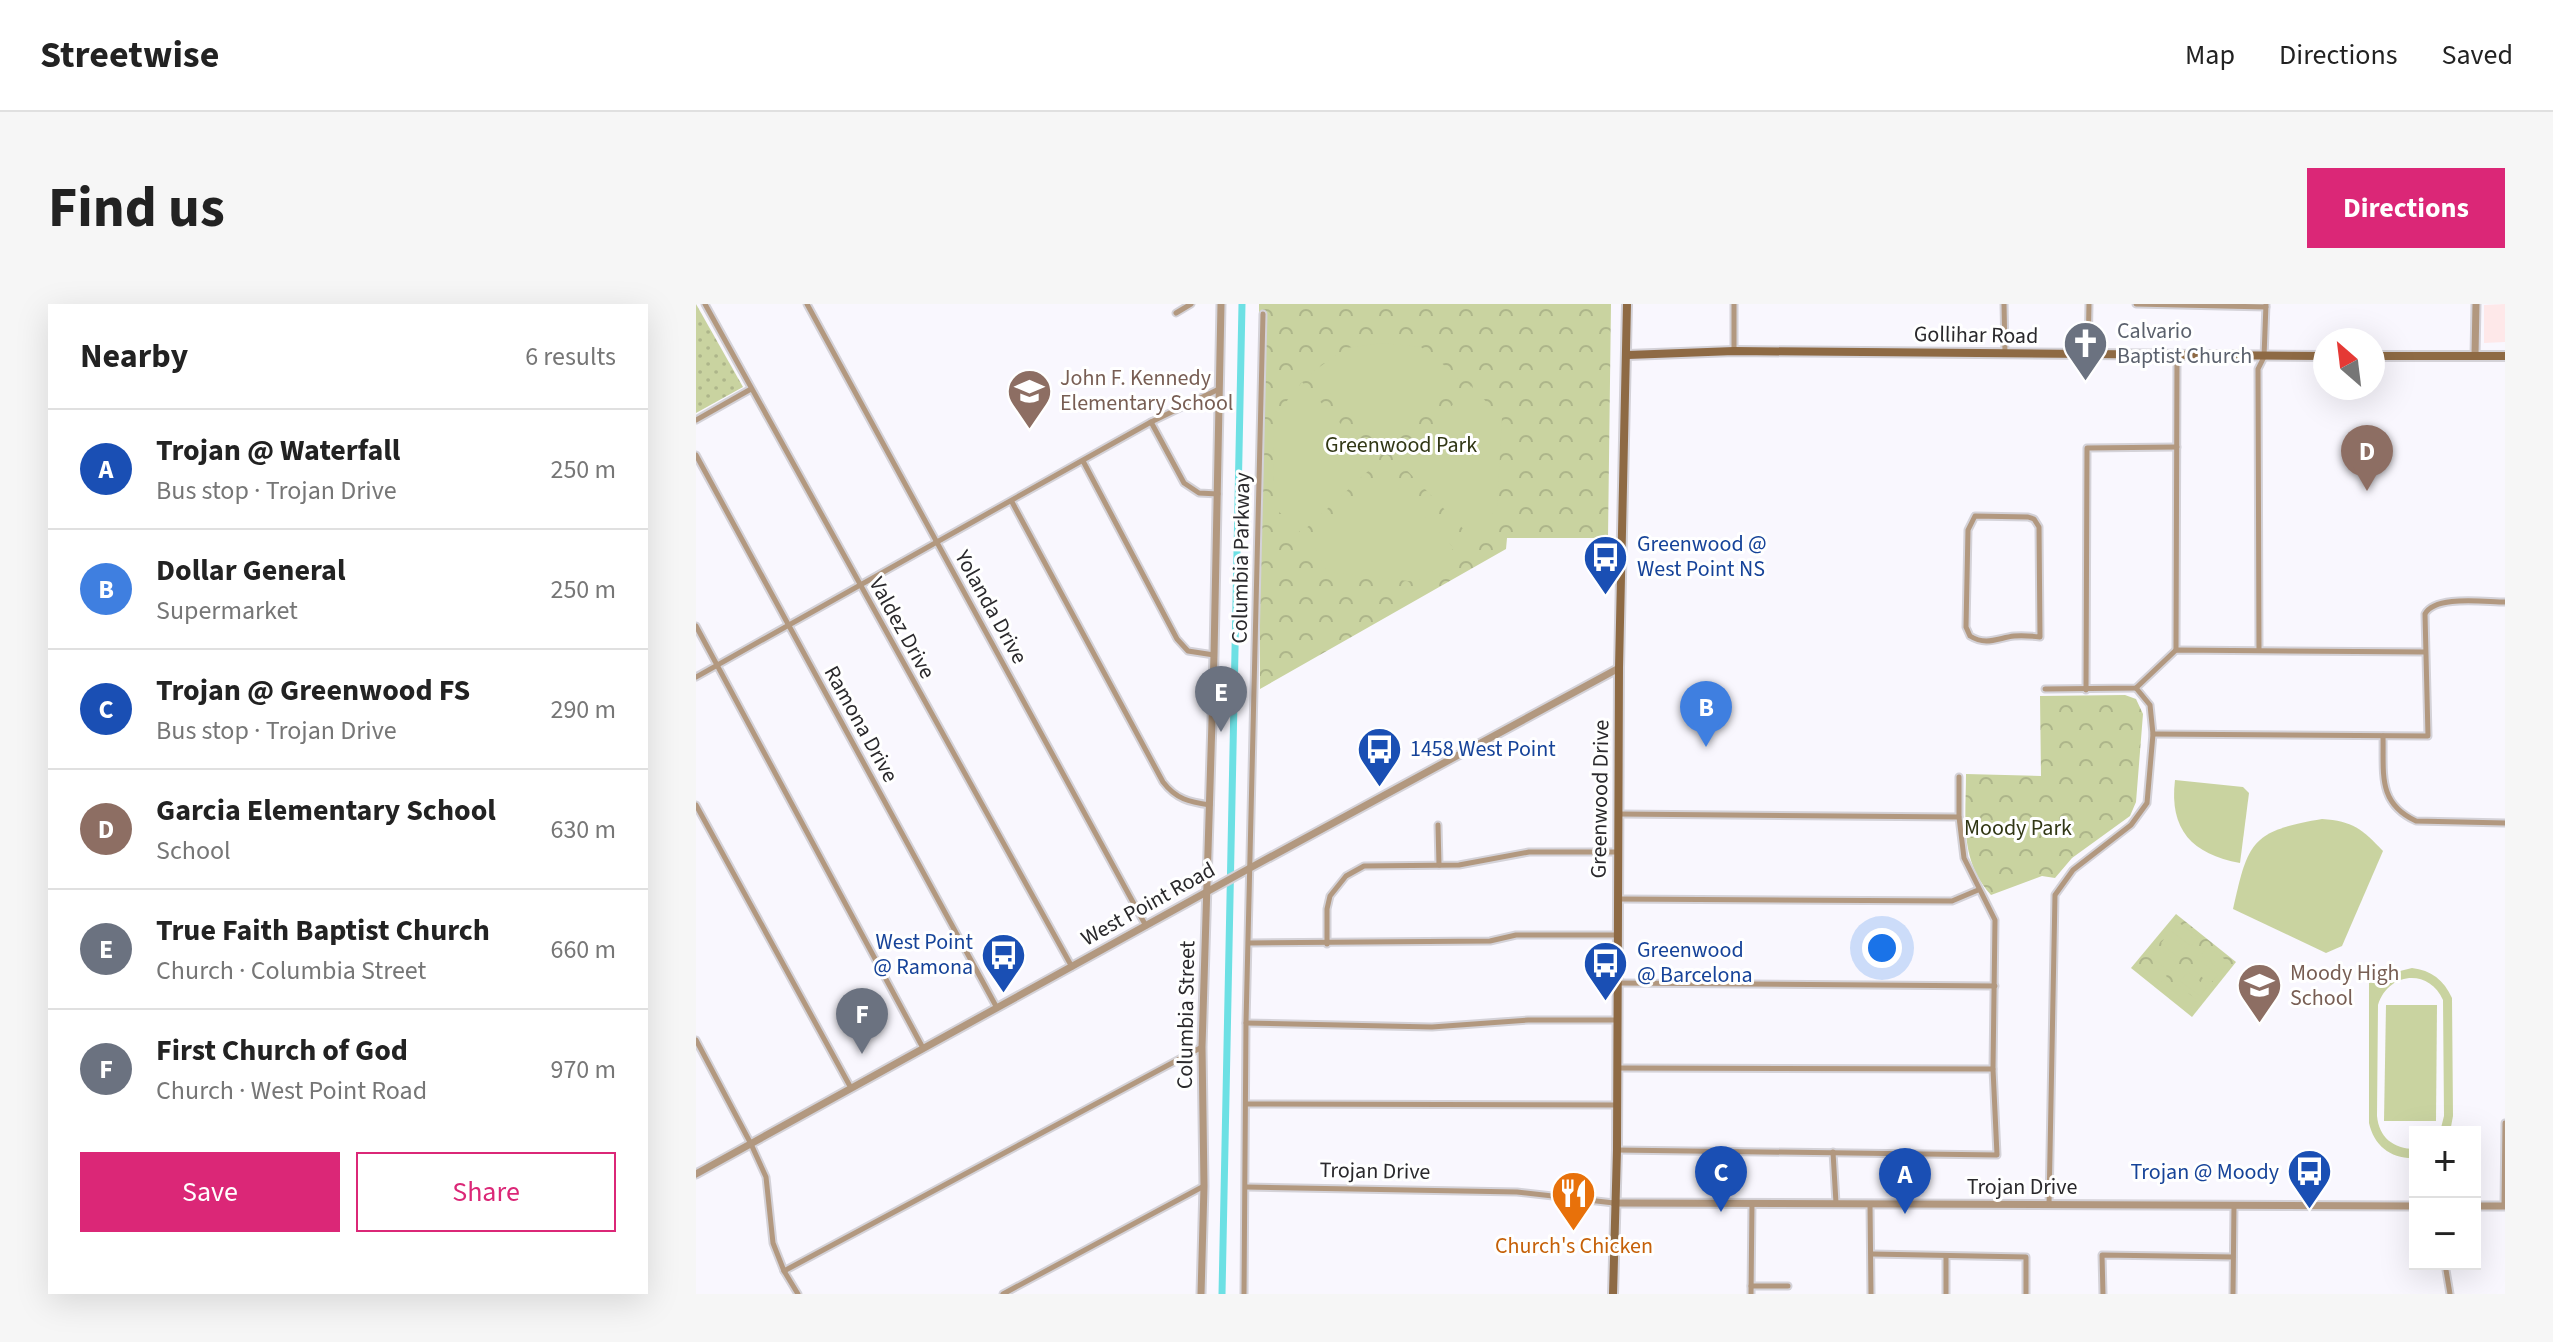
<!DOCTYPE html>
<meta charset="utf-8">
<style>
:root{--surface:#fff;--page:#f6f6f6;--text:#222;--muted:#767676;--line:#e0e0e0;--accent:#db2777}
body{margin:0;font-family:"Source Sans 3",sans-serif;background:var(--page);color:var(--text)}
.controls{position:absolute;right:24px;bottom:24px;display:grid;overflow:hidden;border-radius:0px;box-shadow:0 8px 32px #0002}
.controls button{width:72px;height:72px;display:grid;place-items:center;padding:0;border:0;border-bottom:2px solid var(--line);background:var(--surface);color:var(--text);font:40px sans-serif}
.compass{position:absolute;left:1617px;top:24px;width:72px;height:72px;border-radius:50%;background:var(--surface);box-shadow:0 8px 32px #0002;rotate:332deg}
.you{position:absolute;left:1186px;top:644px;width:28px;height:28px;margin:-20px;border:6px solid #fff;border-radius:50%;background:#1a73e8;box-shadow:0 0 0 12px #1a73e833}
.badge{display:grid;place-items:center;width:52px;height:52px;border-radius:50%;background:var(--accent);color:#fff;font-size:26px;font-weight:700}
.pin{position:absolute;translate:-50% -66px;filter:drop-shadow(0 2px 4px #0008)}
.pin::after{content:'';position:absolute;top:42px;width:28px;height:24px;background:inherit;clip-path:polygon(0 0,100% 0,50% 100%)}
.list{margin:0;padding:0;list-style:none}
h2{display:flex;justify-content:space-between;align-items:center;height:104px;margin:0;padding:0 32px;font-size:34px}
h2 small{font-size:26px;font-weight:400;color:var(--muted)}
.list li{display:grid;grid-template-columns:52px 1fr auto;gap:24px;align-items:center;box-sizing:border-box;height:120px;padding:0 32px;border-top:2px solid var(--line)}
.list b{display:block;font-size:30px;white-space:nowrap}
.list p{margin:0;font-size:26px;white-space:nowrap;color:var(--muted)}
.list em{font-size:26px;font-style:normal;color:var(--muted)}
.actions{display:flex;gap:16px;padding:24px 32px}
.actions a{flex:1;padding:18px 0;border:2px solid var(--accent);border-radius:0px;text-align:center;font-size:28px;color:var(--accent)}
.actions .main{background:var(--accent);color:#fff}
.map{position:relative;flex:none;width:1809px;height:990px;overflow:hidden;border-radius:0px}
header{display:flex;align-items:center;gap:48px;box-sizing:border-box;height:112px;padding:0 40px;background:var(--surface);border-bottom:2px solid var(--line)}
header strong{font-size:38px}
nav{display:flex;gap:44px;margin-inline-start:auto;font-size:28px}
.intro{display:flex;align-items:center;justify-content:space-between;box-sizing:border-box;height:192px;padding:0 48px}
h1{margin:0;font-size:56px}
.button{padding:20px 36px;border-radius:0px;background:var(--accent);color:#fff;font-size:28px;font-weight:700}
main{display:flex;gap:48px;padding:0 48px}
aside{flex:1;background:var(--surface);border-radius:0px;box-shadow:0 8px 32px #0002}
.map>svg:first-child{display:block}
.commercial{fill:#fee8e9}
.grass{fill:url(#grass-dots)}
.park{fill:url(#park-crowns)}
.garden{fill:#c9d3a0}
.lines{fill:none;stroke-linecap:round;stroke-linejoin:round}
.canal{stroke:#6de0e4;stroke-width:7}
.minor-casing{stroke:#d4d2d8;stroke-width:9}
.tertiary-casing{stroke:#d4d2d8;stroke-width:11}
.secondary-casing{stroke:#d4d2d8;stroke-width:12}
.minor{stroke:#b2987f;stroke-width:5}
.tertiary{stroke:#b2987f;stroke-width:7}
.secondary{stroke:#8e6a44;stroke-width:8}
.labels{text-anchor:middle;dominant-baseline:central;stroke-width:6;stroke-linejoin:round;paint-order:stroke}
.worship-label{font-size:22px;fill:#5b616d;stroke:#fff;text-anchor:start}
.street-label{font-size:22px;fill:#2a292c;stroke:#fff}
.education-label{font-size:22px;fill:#785e54;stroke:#fff;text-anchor:start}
.park-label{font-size:22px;fill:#313715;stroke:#fff}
.transit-label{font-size:22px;fill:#164399;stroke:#fff;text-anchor:start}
.food-label{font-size:22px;fill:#c56008;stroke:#fff}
</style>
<header>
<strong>Streetwise</strong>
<nav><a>Map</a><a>Directions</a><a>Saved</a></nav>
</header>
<div class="intro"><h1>Find us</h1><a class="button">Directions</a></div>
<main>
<aside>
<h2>Nearby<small>6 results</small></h2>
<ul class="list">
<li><span class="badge" style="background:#1a4fb4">A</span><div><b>Trojan @ Waterfall</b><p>Bus stop · Trojan Drive</p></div><em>250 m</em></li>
<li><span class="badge" style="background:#3f7fe0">B</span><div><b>Dollar General</b><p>Supermarket</p></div><em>250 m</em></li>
<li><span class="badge" style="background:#1a4fb4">C</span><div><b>Trojan @ Greenwood FS</b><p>Bus stop · Trojan Drive</p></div><em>290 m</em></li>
<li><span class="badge" style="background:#8d6e63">D</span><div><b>Garcia Elementary School</b><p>School</p></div><em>630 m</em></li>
<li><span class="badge" style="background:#6b7280">E</span><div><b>True Faith Baptist Church</b><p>Church · Columbia Street</p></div><em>660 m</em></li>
<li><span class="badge" style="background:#6b7280">F</span><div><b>First Church of God</b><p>Church · West Point Road</p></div><em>970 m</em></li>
</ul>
<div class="actions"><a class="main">Save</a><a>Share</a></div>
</aside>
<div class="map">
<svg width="1809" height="990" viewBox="0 0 1809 990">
<defs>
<pattern id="grass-dots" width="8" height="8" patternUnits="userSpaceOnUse" patternTransform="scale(2)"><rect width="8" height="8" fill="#c9d3a0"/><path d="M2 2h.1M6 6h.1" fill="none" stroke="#adb58a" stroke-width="1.8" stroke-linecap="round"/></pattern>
<pattern id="park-crowns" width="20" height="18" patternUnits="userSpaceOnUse" patternTransform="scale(2)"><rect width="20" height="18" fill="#c9d3a0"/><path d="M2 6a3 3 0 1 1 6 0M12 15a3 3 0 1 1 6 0" fill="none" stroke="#adb58a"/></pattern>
</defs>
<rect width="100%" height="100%" fill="#f9f7fe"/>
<path class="commercial" d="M1809,0v38l-21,1v-38z"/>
<path class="grass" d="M0,0l47,83 -47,26z"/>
<g class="park">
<path d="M563,0h352l-3,234h-101l-1,11 -246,140z"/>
<path d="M1429,391l11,4 7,15 -7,88 -6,14 -58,42 -17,20 -13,-2 -51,19c-32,-36 -25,-75 -25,-121l75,2 -1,-80z"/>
<path d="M1480,610l60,48 -44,55 -61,-49z"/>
</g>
<g class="garden">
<path d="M686,39l39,4 38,30 -73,75 -75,-79 35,-25z"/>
<path d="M606,78l75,81 -76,70 -28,-27 1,-89z"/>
<path d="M775,82l31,32 -5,92 -27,26 -72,-75z"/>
<path d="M689,170l69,74 -19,21 -18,13 -90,-10 -14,-29z"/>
<path d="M1479,476l68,7 6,6 -9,70c-48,-9 -71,-33 -65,-83z"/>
<path d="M1626,515c31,2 40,10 61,32l-41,95 -16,7 -93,-44c15,-67 18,-78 89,-90z"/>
<path d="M1482,618l20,15 -7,9 -20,-15z"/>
<path d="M1472,630l20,16 -8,9 -19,-16z"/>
<path d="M1512,642l20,16 -7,9 -20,-16z"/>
<path d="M1461,643l20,16 -7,9 -20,-16z"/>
<path d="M1502,655l20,16 -8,9 -19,-16z"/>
<path d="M1451,656l20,16 -8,8 -19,-15z"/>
<path d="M1716,664c19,2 32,12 40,30l1,118 -3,16h-10l4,-16 -1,-116c-14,-32 -55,-28 -65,5l-1,111c2,21 16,33 38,33v9c-24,1 -41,-12 -46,-35v-146h9l1,6 13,-10z"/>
<path d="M1492,668l19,15 -7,9 -20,-15z"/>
<path d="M1481,680l20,16 -7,9 -20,-16z"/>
<path d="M1690,701h51l-1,116h-52z"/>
</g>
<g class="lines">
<path class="canal" d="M526,990l20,-990"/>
<defs>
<g id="minor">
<path d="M9,0l367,663"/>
<path d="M111,0l339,622"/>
<path d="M1308,0l1,49"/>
<path d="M1440,0l130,3"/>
<path d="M480,9l15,-9"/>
<path d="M1038,47v-47"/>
<path d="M1392,51l1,-51"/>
<path d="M0,116l55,-31"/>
<path d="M455,118l33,61 15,10 19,1"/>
<path d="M0,151l301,553"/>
<path d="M387,157l94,178 11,12 26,4"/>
<path d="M316,198l151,280c13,17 26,20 47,23"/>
<path d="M1279,212l53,1 6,2 5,8 1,110c-8,-1 -17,-2 -26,-1 -16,2 -28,10 -44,0l-4,-9 2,-97z"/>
<path d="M0,322l227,422"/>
<path d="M1480,346l1,-293"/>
<path d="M1563,346l-1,-281 6,-12 2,-53"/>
<path d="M0,373l455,-255 68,-33"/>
<path d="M1349,385l91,-1 40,-38 249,2"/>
<path d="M1390,386l1,-242 90,-1"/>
<path d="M1457,430l275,2 -3,-122c10,-19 59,-12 80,-12"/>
<path d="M1687,432c1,37 -6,67 33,85l89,2"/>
<path d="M0,501l155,283"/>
<path d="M923,510l340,3"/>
<path d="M742,521l1,40"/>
<path d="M922,595l334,2 26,-11"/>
<path d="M553,639l241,-2 26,-6h101"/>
<path d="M631,640v-35l3,-13 16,-20 18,-10 95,-1 70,-13h89"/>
<path d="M923,679l376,3"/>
<path d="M550,719l186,4 96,-7h89"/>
<path d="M0,736l55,104 15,33 7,66 11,28 14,23"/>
<path d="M922,764l375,1"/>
<path d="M550,800l371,1"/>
<path d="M921,846l380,5 -4,-86 2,-149 -31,-62 -5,-41v-40"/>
<path d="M1137,848l3,51"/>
<path d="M550,883l271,5 97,11"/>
<path d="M1174,900l1,90"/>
<path d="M1353,901l6,-310 18,-25 58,-45 16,-22 6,-69 -3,-29 -14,-17"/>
<path d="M1808,902l1,-83"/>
<path d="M1176,950l154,3v37"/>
<path d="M1250,952v38"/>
<path d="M1749,960l5,30"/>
<path d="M88,967l418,-224"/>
<path d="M1055,982h37"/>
<path d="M307,990l201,-108"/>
<path d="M548,990l2,-271 17,-709"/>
<path d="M1055,990l1,-91"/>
<path d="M1407,990l-1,-39 131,2"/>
<path d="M1537,990l1,-89"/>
</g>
<g id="tertiary">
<path d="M1779,51l1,-51"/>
<path d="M0,870l554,-306 369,-200"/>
<path d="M918,899l801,3"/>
<path d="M1779,902h30"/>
<path d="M505,990l3,-108 -2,-139 12,-392 7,-351"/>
</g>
<g id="secondary">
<path d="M932,51l106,-4 591,5"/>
<path d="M1677,52h132"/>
<path d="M917,990l4,-144 2,-482 8,-364"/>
</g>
</defs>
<use href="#minor" class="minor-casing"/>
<use href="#tertiary" class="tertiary-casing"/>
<use href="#secondary" class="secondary-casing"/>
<use href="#minor" class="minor"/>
<use href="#tertiary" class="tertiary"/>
<use href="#secondary" class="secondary"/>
</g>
<defs>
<symbol id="church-pin" viewBox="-11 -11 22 30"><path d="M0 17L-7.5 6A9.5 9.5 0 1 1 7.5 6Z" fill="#6b7280" stroke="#fff"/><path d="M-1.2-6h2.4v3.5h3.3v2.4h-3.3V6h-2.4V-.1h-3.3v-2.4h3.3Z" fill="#fff"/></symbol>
<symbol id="school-pin" viewBox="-11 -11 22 30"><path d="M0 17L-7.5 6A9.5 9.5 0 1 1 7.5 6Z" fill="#8d6e63" stroke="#fff"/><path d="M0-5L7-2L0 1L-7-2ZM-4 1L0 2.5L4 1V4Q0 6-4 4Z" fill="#fff"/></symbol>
<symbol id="bus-pin" viewBox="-11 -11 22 30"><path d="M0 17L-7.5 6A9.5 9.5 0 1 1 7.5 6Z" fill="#1a4fb4" stroke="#fff"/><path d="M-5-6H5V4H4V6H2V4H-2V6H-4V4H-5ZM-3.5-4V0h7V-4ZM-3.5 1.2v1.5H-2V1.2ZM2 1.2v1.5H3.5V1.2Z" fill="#fff"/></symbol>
<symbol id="restaurant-pin" viewBox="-11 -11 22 30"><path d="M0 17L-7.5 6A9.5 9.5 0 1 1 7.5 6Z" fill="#e8710a" stroke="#fff"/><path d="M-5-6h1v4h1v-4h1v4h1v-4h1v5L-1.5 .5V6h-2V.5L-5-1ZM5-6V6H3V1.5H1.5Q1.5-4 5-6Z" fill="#fff"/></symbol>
</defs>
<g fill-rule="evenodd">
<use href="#church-pin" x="1364" y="14" width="51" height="69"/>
<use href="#school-pin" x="308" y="62" width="51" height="69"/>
<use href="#bus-pin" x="884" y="228" width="51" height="69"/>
<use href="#bus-pin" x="658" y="420" width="51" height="69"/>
<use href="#bus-pin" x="282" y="626" width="51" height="69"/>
<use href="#bus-pin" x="884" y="634" width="51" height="69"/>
<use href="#school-pin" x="1538" y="656" width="51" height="69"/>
<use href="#bus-pin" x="1588" y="842" width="51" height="69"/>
<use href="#restaurant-pin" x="852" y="864" width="51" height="69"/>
</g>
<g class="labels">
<g class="worship-label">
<text x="1421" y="27">Calvario<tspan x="1421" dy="25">Baptist Church</tspan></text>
</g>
<g class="street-label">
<text transform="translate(1280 31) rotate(1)">Gollihar Road</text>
<text transform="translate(545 254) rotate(-89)">Columbia Parkway</text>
<text transform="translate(295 303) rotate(61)">Yolanda Drive</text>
<text transform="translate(206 324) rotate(61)">Valdez Drive</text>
<text transform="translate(165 420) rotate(61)">Ramona Drive</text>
<text transform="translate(904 495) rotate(-89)">Greenwood Drive</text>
<text transform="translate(452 600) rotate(-29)">West Point Road</text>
<text transform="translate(490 711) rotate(-89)">Columbia Street</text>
<text transform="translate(679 867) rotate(1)">Trojan Drive</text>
<text x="1326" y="883">Trojan Drive</text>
</g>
<g class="education-label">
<text x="364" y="74">John F. Kennedy<tspan x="364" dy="25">Elementary School</tspan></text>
<text x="1594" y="669">Moody High<tspan x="1594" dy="25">School</tspan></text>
</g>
<g class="park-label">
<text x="705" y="141">Greenwood Park</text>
<text x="1322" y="524">Moody Park</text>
</g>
<g class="transit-label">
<text x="941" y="240">Greenwood @<tspan x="941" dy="25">West Point NS</tspan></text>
<text x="714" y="445">1458 West Point</text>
<text x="277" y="638" text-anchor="end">West Point<tspan x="277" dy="25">@ Ramona</tspan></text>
<text x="941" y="646">Greenwood<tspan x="941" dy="25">@ Barcelona</tspan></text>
<text x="1583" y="868" text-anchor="end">Trojan @ Moody</text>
</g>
<g class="food-label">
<text x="878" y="942">Church's Chicken</text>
</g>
</g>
</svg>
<div class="controls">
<button>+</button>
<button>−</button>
</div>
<svg class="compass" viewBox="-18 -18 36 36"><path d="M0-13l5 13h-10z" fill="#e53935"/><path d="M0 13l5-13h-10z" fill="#767676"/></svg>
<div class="you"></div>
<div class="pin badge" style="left:1209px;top:910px;background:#1a4fb4">A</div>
<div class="pin badge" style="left:1010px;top:443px;background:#3f7fe0">B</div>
<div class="pin badge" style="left:1025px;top:908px;background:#1a4fb4">C</div>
<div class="pin badge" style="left:1671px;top:187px;background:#8d6e63">D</div>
<div class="pin badge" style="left:525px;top:428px;background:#6b7280">E</div>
<div class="pin badge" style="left:166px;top:750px;background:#6b7280">F</div>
</div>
</main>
